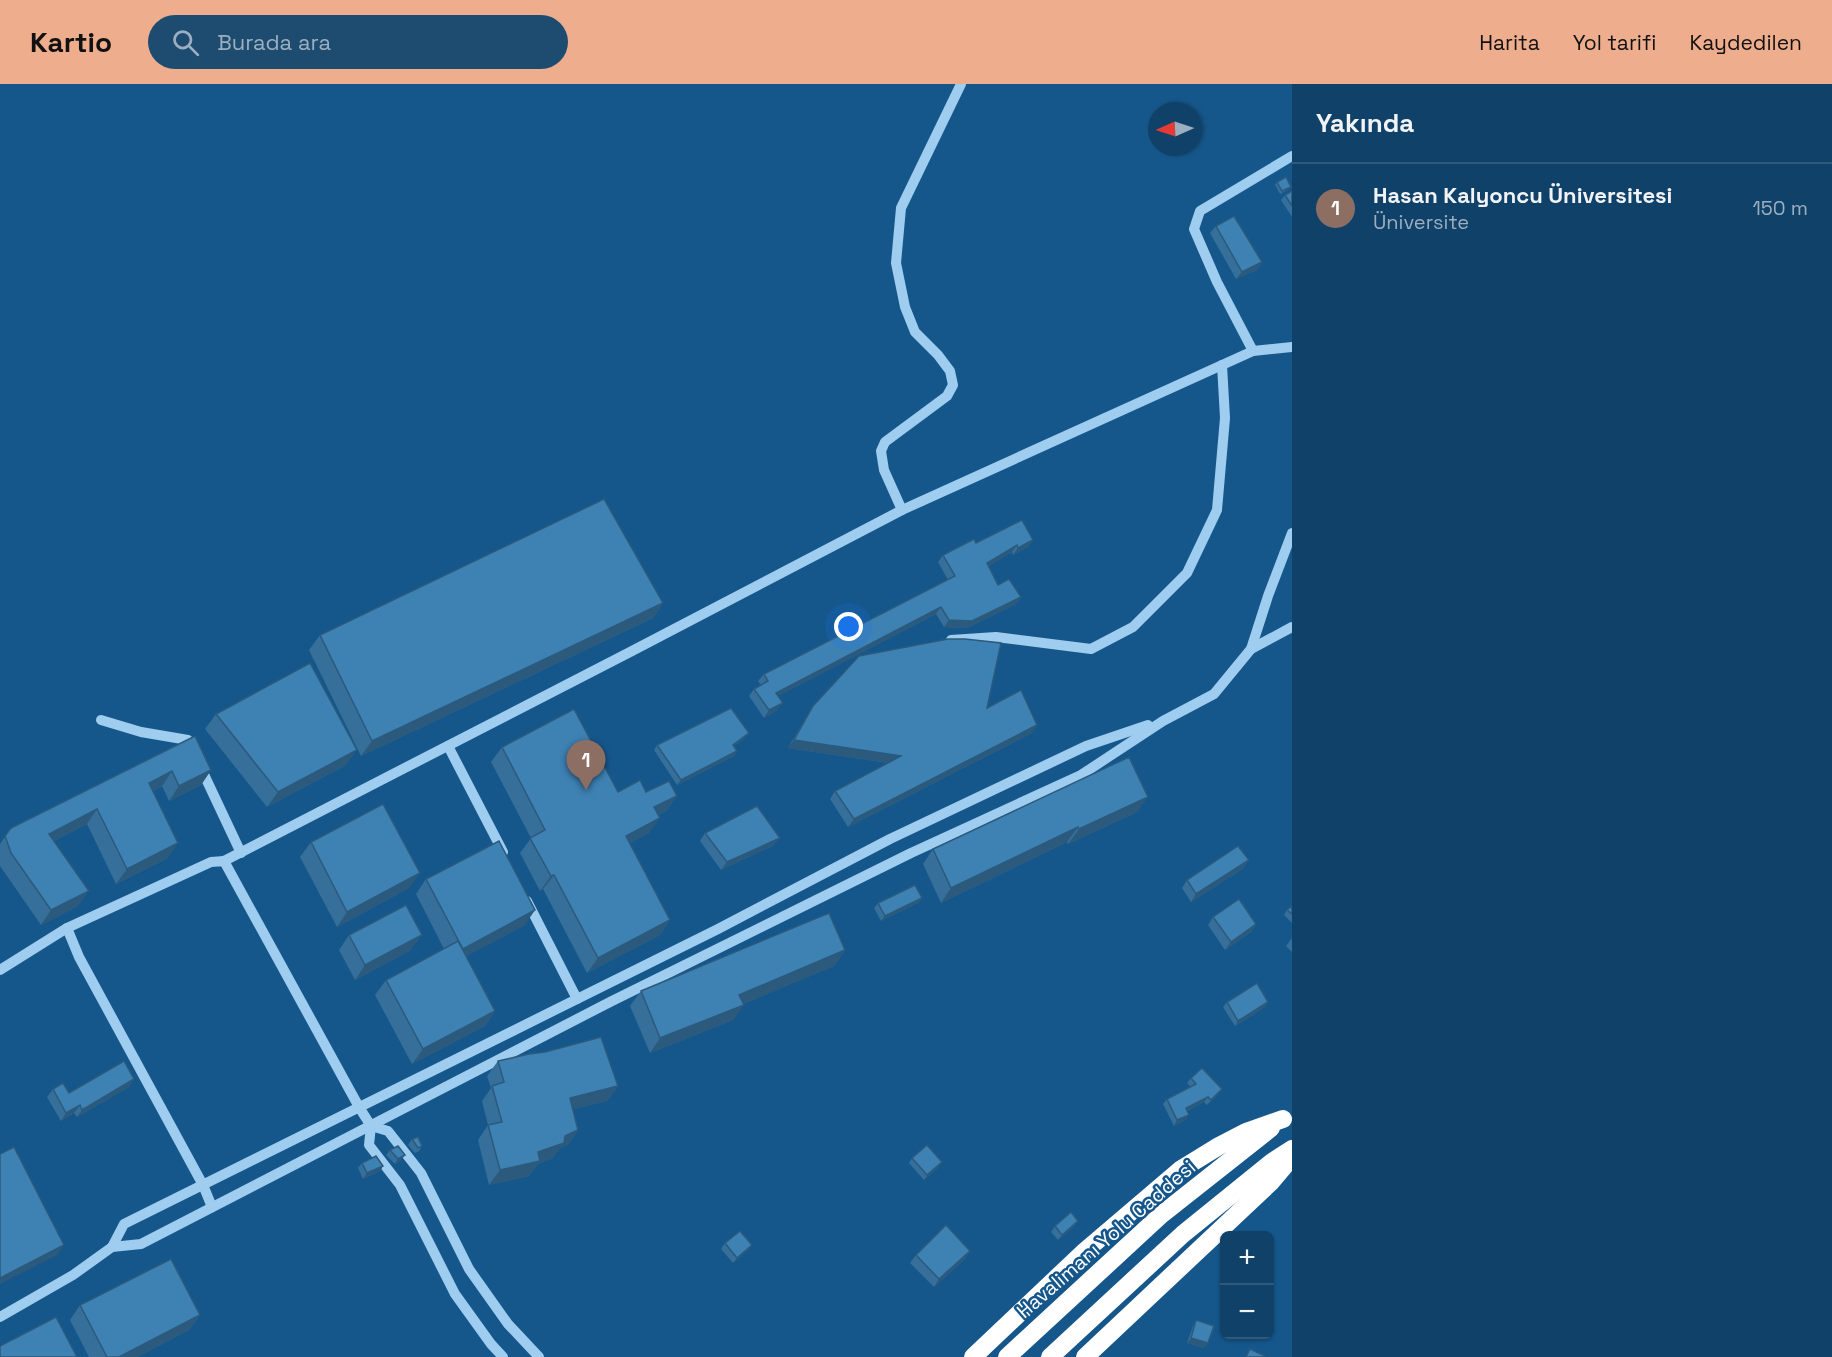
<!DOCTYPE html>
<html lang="tr">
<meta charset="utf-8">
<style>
:root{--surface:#104168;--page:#1e4c71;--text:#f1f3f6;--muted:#9cafc0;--line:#305a7c;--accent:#eead8d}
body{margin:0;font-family:"Space Grotesk",sans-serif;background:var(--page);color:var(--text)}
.controls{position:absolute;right:18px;bottom:18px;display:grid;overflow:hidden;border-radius:9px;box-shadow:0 2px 4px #0004}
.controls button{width:54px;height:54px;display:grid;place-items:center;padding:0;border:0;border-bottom:2px solid var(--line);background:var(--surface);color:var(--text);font:30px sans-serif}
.compass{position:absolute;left:1148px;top:18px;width:54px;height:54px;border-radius:50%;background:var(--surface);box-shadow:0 2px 4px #0004;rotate:267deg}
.you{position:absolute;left:849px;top:543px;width:21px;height:21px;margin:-15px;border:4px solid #fff;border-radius:50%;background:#1a73e8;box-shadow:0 0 0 9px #1a73e833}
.badge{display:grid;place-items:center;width:39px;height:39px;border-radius:50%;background:var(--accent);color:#fff;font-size:20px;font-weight:700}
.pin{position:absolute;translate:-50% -50px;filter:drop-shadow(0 2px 3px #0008)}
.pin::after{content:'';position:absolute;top:32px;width:21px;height:18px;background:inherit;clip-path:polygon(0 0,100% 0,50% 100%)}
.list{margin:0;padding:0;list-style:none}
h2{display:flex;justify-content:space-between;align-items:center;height:78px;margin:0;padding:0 24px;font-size:26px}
h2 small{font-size:20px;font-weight:400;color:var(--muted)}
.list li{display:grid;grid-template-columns:39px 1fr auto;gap:18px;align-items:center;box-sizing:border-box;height:90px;padding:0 24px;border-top:2px solid var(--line)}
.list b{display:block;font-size:22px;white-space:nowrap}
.list p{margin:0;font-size:20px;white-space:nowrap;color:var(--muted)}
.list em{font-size:20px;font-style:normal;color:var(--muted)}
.icon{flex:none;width:33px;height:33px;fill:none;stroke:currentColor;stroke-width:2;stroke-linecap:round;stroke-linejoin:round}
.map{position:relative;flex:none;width:1292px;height:1273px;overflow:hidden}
header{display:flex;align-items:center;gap:36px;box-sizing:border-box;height:84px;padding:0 30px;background:var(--accent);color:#111}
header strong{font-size:28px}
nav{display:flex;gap:33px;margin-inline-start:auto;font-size:21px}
.search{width:420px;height:54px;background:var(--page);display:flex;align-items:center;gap:15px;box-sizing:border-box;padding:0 21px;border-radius:33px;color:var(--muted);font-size:22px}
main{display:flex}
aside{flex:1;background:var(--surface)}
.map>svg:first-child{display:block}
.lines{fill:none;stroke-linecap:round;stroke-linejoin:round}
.minor{stroke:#9ecdef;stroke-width:10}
.highway{stroke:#fff;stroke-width:18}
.wall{fill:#356f9a}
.shaded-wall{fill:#2b5a7d}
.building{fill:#3e81b3;stroke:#2b5a7d;stroke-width:1.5}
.labels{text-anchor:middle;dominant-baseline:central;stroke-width:5;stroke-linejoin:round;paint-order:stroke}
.street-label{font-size:20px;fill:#fff;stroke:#16578b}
</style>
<header>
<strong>Kartio</strong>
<div class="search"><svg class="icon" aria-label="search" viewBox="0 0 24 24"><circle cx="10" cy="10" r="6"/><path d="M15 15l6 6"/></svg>Burada ara</div>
<nav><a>Harita</a><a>Yol tarifi</a><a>Kaydedilen</a></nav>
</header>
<main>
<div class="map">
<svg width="1292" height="1273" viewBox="0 0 1292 1273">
<rect width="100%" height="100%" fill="#16578b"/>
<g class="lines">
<g class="minor">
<path d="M1253,267l-36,-69 -23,-53 6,-18 92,-55"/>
<path d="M902,426l-18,-40 -3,-19 4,-9 62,-46 6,-11 -3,-14 -12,-16 -23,-23 -10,-25 -9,-44 5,-55 60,-124"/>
<path d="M951,556l45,-3 95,12 42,-22 54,-54 30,-63 8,-92 -3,-53"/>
<path d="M1251,565l41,-22"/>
<path d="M101,636l40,12 47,8 5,9"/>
<path d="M448,662l55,106"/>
<path d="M200,682l41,87"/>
<path d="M224,777l408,-210 270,-141 351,-159 39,-4"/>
<path d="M527,817l50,98"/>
<path d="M0,886l67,-42"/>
<path d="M371,1042l-2,19 31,40 55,109 36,50 12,13"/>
<path d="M212,1123l-9,-22 -124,-228 -12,-29 144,-66 13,-1 135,246 12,19 17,5 33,42 48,96 39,55 31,33"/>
<path d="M112,1163l29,-3 469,-242 301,-149 170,-78 82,-54 51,-27 37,-45 17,-53 24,-63"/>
<path d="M0,1233l73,-42 39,-28 12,-23 594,-295 172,-90 196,-93 62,-21"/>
</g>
<g class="highway">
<path d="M973,1273l112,-106 95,-81 39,-24 27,-14 37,-13"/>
<path d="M1007,1273l154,-142 110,-87"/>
<path d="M1050,1273l133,-123 89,-72 20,-13"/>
<path d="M1085,1273l186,-175 21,-25"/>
</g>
</g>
<g class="wall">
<path d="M1277,98l12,7 -9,5 -5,-9z"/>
<path d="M1292,107v26l-11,-17 4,-5z"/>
<path d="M1216,142l46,36 -5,8 -21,9 -26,-46z"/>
<path d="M1033,456l-5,7 -15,8 -1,-3 -24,14 10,19 23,12 -5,7 -49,24 -23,-1 -8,-13 -158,82 -1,14 -13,8 -15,-22 5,-7 7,-4 -3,-4 6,-7 184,-94 -10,-18 5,-7 33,-12z"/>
<path d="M663,519l-10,15 -292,138 -52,-106 11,-15z"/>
<path d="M813,622l174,2 45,25 -184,94 -18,-28 5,-8 53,-28 -100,-15z"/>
<path d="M216,630l130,51 -79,42 -62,-78z"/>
<path d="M195,652l16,34 -10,15 -32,16 -7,-15 -9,5 15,67 -52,26 -29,-60 -33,17 24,65 -37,19 -41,-59v-22l11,-16z"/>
<path d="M745,654l-11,8 3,5 -3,5 -57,29 -23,-35 3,-5z"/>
<path d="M502,663l116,45h28l31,4 -11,15 -8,4 -9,18 -19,10 40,77 -10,15 -73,38 -44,-84 -3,2 -20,-38 11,-15 -40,-76z"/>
<path d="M1137,728l-69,32 -1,-2 -126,61 -18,-39 10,-15z"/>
<path d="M705,749l69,12 -53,25 -21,-29z"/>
<path d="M311,758l98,46 -72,39 -37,-70z"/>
<path d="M1244,784l-53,34 -9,-14 5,-8z"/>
<path d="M426,795l99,46 -59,31 29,55 -10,15 -73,38 -37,-69 11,-15 58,-31 -28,-55z"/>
<path d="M922,814l-4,5 -37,18 -7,-13 4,-5z"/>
<path d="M1292,822v17l-8,-8 3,-5z"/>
<path d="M1213,833l43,7 -5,8 -26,18 -17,-25z"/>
<path d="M349,851l62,15 -56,30 -16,-30z"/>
<path d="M1292,854v14l-6,-6z"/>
<path d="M845,866l-11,16 -91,38 -10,16 -83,33 -20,-47 11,-15z"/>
<path d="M1227,918h41l-3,5 -30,19 -12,-19z"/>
<path d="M498,977l120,25 -11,15 -34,8 5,21 -10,15 -8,3 -7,10 -15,6 -9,12 -40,9 -11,-45 10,-15 -6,-24 9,-13 -4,-12z"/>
<path d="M1191,994l27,17 -11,10 -3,-3 -17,9 2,4 -4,5 -11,6 -11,-22 4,-5 24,-12 -4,-4z"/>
<path d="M134,995l-5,8 -52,30 -3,-4 -13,8 -14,-24 6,-8 16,4z"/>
<path d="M412,1055l10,7 -3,5 -4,2 -7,-8z"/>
<path d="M390,1066l11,10 -6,4 -9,-9z"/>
<path d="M912,1074l26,10 -14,12 -15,-17z"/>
<path d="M362,1079l21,3 -3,5 -17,8 -5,-11z"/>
<path d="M1055,1142h20l-17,14 -7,-8z"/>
<path d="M725,1159l27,2 -4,5 -15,13 -12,-14z"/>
<path d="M970,1167l-5,8 -31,28 -24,-24 6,-8z"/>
<path d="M80,1221l120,10 -11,15 -52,27h-48l-19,-37z"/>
<path d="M1196,1236l8,28 -17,-5 6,-17z"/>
</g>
<g class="shaded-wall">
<path d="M1262,178l-5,8 -21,9 6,-7z"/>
<path d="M1033,456l-5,7 -15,8 5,-7z"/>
<path d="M1017,461l-5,7 -31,19 6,-8z"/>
<path d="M1021,513l-5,7 -49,24 -23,-1 5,-7z"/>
<path d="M663,519l-10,15 -292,138 11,-15z"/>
<path d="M941,523l-5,7 -165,86 5,-7z"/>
<path d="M783,619l-6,7 -13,8 5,-8z"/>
<path d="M1037,641l-5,8 -184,94 6,-8z"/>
<path d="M749,649l-4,5 -16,12 4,-5z"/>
<path d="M794,656l107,16 -6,8 -107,-16z"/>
<path d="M357,666l-11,15 -79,42 11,-15z"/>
<path d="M737,667l-3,5 -57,29 4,-5z"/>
<path d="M211,686l-10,15 -32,16 10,-15z"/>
<path d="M172,687l-10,15 -24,12 11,-15z"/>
<path d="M677,712l-11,15 -23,11 11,-15z"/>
<path d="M1148,713l-11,15 -69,32 11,-15z"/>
<path d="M97,725l-10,15 -49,25 11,-15z"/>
<path d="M660,734l-11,15 -33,18 10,-15z"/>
<path d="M1078,743l-11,15 -126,61 10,-15z"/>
<path d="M780,754l-6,7 -53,25 6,-8z"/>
<path d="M178,759l-10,15 -52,26 11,-15z"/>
<path d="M1249,776l-5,8 -53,34 5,-8z"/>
<path d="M420,789l-11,15 -72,39 10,-15z"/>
<path d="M554,791l-11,14 -3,2 11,-15z"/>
<path d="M89,807l-11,15 -37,19 10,-15z"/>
<path d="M922,814l-4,5 -37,18 4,-5z"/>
<path d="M535,826l-10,15 -73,39 11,-15z"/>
<path d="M670,836l-10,15 -73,38 11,-15z"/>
<path d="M1256,840l-5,8 -26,18 6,-8z"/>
<path d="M422,851l-11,15 -56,30 10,-15z"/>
<path d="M845,866l-11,16 -105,44 10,-15z"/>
<path d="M1268,918l-3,5 -30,19 3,-5z"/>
<path d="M744,921l-11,15 -83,33 10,-15z"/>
<path d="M495,927l-10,15 -73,38 11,-15z"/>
<path d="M134,995l-5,8 -52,30 5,-7z"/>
<path d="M618,1002l-11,15 -48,12 11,-15z"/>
<path d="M1222,1005l-4,6 -11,10 4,-5z"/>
<path d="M1208,1013l-4,5 -22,11 4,-5z"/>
<path d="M80,1021l-6,8 -13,8 5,-8z"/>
<path d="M1189,1031l-4,5 -11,6 3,-6z"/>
<path d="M578,1046l-10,15 -8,3 -7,10 -15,6 -9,12 -40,9 11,-15 38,-18 27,-16z"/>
<path d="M405,1071l-4,5 -6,4 3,-5z"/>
<path d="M942,1078l-4,6 -14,12 3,-5z"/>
<path d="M383,1082l-3,5 -17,8 4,-6z"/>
<path d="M1078,1137l-3,5 -17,14 4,-5z"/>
<path d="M64,1161l-7,10 -57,29v-6z"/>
<path d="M752,1161l-4,5 -15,13 4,-5z"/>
<path d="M970,1167l-5,8 -31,28 5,-8z"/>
<path d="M200,1231l-11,15 -52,27h-18z"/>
<path d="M1191,1254l17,5 -4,5 -17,-5z"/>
</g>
<g class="building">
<path d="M1286,93l5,10 -9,4 -5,-9z"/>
<path d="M1292,107v15l-7,-11z"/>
<path d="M1234,132l28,46 -20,10 -26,-46z"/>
<path d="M604,415l59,104 -291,138 -52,-106z"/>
<path d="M1022,436l11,20 -15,8 -1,-3 -30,18 11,22 11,-6 12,18 -49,24 -23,-1 -8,-13 -165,86 7,10 -14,7 -15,-21 14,-8 -4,-7 191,-98 -12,-21 31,-16 2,4z"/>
<path d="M948,555h17l36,4 -14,65 34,-18 16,35 -183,94 -19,-28 66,-35 -107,-16 19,-34 46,-50z"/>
<path d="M310,579l47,87 -79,42 -62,-78z"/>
<path d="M731,624l18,25 -16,12 4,6 -56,29 -24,-35z"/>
<path d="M574,625l44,83 22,-12 6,12 23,-11 8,15 -23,11 6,11 -34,18 44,84 -72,38 -44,-83 -3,1 -21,-38 15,-8 -43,-83z"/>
<path d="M195,652l16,34 -32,16 -7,-15 -23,12 29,60 -51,26 -30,-60 -48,25 40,57 -38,19 -40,-57 -6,-17 6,-8z"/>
<path d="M1129,673l19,40 -69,32 -1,-2 -127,61 -18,-39z"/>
<path d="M383,720l37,69 -73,39 -36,-70z"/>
<path d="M757,722l23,32 -53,24 -22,-29z"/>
<path d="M499,757l36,69 -72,39 -37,-70z"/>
<path d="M1238,762l11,14 -53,34 -9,-14z"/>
<path d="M915,801l7,13 -37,18 -7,-13z"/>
<path d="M1239,815l17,25 -25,18 -18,-25z"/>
<path d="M406,821l16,30 -57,30 -16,-30z"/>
<path d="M1292,822v8l-5,-4z"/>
<path d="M829,829l16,37 -106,45 5,10 -84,33 -19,-47z"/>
<path d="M458,857l37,70 -72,38 -37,-69z"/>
<path d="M1257,899l11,19 -30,19 -11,-19z"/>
<path d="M601,953l17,49 -48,12 8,32 -13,6 -1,7 -26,9 2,9 -40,9 -12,-45 14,-3 -10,-36 12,-4 -6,-21 31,-7 16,-2z"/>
<path d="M124,977l10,18 -52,31 -2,-5 -14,8 -13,-24 10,-6 6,10z"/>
<path d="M1202,984l20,21 -11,11 -3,-3 -22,11 3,7 -12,5 -10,-21 29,-15 -5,-6z"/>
<path d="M418,1053l4,9 -4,2 -6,-9z"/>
<path d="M927,1061l15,17 -15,13 -15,-17z"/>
<path d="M398,1062l7,9 -7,4 -8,-9z"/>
<path d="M14,1063l50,98 -64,33v-124z"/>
<path d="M376,1072l7,10 -16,7 -5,-10z"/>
<path d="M1071,1128l7,9 -16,14 -7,-9z"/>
<path d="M946,1141l24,26 -31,28 -23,-24z"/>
<path d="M740,1147l12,14 -15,13 -12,-15z"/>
<path d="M171,1175l29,56 -81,42h-12l-27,-52z"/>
<path d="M56,1233l21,40h-77v-11z"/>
<path d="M1196,1236l18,6 -6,17 -17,-5z"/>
<path d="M1250,1265l15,7v1h-19z"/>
</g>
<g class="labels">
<g class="street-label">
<text transform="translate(1106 1155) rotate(-41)">Havalimanı Yolu Caddesi</text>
</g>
</g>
</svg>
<div class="controls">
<button>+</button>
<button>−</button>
</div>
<svg class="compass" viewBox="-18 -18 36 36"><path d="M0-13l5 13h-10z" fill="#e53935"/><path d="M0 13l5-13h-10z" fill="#9cafc0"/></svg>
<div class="you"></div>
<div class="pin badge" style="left:586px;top:706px;background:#8d6e63">1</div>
</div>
<aside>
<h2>Yakında<small></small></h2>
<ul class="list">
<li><span class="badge" style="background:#8d6e63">1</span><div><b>Hasan Kalyoncu Üniversitesi</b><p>Üniversite</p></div><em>150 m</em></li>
</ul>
</aside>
</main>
